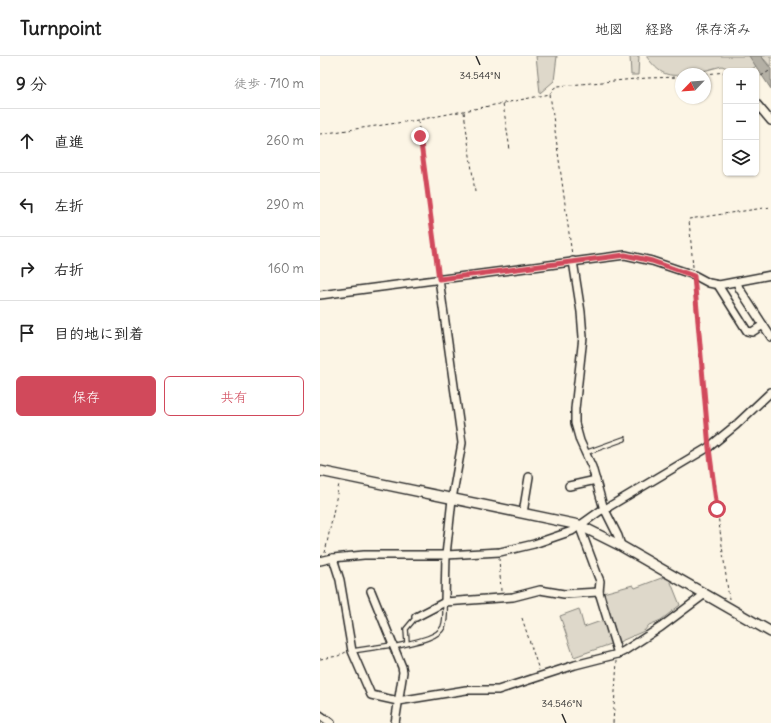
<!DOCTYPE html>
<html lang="ja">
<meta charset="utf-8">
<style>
:root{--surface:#fff;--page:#f2f2f2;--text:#222;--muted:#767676;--line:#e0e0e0;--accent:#d1495b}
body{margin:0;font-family:Delius,"Klee One",sans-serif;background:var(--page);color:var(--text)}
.controls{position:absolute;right:12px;top:12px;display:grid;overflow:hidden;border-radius:6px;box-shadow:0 1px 3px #0004}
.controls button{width:36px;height:36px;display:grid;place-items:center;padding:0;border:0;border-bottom:1px solid var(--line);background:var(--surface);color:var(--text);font:20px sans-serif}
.compass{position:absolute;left:355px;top:12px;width:36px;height:36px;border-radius:50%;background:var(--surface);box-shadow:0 1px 3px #0004;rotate:245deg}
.stop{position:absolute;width:12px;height:12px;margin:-9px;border:3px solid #d1495b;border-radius:50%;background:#fff}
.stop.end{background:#d1495b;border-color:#fff;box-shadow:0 1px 4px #0008}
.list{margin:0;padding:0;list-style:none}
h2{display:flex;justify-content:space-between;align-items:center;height:52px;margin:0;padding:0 16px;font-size:17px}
h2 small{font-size:13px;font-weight:400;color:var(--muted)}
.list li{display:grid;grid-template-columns:26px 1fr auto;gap:12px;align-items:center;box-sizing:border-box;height:64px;padding:0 16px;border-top:1px solid var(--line)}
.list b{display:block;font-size:15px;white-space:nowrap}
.list em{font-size:13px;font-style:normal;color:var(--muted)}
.actions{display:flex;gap:8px;padding:12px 16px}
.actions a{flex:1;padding:9px 0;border:1px solid var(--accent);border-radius:6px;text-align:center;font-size:14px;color:var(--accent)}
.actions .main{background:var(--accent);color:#fff}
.icon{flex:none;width:22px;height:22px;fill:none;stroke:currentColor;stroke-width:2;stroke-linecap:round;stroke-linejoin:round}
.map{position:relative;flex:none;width:451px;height:667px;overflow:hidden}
header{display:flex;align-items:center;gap:24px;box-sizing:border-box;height:56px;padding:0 20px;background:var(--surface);border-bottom:1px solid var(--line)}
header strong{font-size:19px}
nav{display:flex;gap:22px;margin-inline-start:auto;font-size:14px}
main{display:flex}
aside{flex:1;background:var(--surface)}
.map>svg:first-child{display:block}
.green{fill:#ded8ca;stroke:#84827a}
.water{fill:#b4b0a5;stroke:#7d7b74}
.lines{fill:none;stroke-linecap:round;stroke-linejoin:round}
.stream{stroke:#7d7b74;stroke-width:2}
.service-casing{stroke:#2b2b2b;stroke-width:6}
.minor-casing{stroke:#2b2b2b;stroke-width:10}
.tertiary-casing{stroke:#2b2b2b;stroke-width:12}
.path{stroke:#2b2b2b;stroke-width:1;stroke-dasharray:3 3;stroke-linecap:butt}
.service{stroke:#fcf5e5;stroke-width:3.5}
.minor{stroke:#fcf5e5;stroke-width:7}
.tertiary{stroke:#fcf5e5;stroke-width:9}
.route{stroke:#d1495b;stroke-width:5}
.ticks{fill:none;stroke:#2b2b2b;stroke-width:1.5}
.ticks-label{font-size:10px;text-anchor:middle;fill:#2b2b2b;stroke:#fcf5e5;stroke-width:3;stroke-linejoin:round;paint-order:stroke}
</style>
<header>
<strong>Turnpoint</strong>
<nav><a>地図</a><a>経路</a><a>保存済み</a></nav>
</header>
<main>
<aside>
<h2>9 分<small>徒歩 · 710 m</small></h2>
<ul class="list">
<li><svg class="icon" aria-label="ahead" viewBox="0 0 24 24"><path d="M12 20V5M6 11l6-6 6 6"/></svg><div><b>直進</b></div><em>260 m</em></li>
<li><svg class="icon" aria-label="left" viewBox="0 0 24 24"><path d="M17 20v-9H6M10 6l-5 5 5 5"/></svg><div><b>左折</b></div><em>290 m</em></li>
<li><svg class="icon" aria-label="right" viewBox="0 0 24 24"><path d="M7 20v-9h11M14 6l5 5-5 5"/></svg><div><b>右折</b></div><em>160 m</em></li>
<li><svg class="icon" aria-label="arrive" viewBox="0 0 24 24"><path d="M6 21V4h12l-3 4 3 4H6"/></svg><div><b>目的地に到着</b></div></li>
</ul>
<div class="actions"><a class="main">保存</a><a>共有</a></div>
</aside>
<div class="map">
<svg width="451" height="667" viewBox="0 0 451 667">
<rect width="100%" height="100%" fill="#fcf5e5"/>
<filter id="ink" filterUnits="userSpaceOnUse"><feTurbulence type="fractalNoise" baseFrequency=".025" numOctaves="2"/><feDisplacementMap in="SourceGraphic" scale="8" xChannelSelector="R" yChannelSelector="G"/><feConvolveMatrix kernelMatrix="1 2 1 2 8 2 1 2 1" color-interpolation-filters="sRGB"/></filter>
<g filter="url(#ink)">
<g class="green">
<path d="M216,0h21l-3,25 -14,12z"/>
<path d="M310,0h9l-1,19h-7z"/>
<path d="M326,0h125v11l-9,-10 -7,10 -6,4h-15l-12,-5 -30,8h-11v1c-18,2 -24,-5 -35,-19z"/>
<path d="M344,521l6,3 10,25 -19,15 -12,5 -5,6 -25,11 -16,-49 30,-8 2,3z"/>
<path d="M259,553l5,18 20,-7 7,24 -37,13 -14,-41z"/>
</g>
<path class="water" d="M429,0h12l10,13v20z"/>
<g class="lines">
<path class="stream" d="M0,667h1"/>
<defs>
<g id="service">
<path d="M265,397l39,-14"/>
<path d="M87,587l-1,-14 10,-12"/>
<path d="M74,591c12,-4 43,-7 49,-20 3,-7 2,-17 2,-25"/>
<path d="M32,595l40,-6"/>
</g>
<g id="minor">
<path d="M436,47l15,18"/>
<path d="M253,205l8,51 2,25 -8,72v14l5,18 12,26 11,39 15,30 3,10"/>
<path d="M119,223l23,164 -10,56 -6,56 -1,47"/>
<path d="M417,226l2,6 32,49"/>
<path d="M398,229l29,46 5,1 11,-7"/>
<path d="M0,239l305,-40 27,6 42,14 15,8 10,2 52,-10"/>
<path d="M249,430l27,-6"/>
<path d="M203,457l6,-36"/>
<path d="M259,469l19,51 2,5 -1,11 19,62"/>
<path d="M13,502l7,22 12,71 19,44 27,6 68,-11h32l77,-25 43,-11 6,-3 37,-24 44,-33"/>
<path d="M0,505l13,-3 31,-3h82l54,-3 34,-8 38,-13 28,-20 5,-2 104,-62 27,-22 35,-33"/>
<path d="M51,535l31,76 1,5 -8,51"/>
<path d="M96,561l29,-15 68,-5 27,-7 24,4 35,-2"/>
<path d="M0,659l11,8"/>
</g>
<path id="tertiary" d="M0,415l259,54 42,21 150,86"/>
</defs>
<use href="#service" class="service-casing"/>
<use href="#minor" class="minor-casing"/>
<use href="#tertiary" class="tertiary-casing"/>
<g class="path">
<path d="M385,18l21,-2"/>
<path d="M436,23l15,-9"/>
<path d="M230,38l4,-6 4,-2 89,-8 34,-1"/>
<path d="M183,48l7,46"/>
<path d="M144,56l11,80"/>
<path d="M98,65l20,151"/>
<path d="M0,78l98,-14 132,-26 22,161"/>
<path d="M373,211l-4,-48 82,-12"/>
<path d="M374,227l14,156"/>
<path d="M390,398l19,145"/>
<path d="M5,497l14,-69"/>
<path d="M179,502l2,33"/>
<path d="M202,562l17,52"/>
<path d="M0,603l18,-3 8,-4"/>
<path d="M293,667l4,-62"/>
</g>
<use href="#service" class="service"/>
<use href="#minor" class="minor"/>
<use href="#tertiary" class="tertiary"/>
</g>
</g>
<g class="lines" filter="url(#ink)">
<path class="route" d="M100,80l19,143 186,-24 27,6 42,15 15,172 8,61"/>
</g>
<path class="ticks" d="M156,0l4,9M242,658l4,9"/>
<g class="ticks-label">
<text x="160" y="23">34.544°N</text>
<text x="242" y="651">34.546°N</text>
</g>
</svg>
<div class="controls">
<button>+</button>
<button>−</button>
<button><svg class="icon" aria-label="layers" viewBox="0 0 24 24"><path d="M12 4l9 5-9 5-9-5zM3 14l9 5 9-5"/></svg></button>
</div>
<svg class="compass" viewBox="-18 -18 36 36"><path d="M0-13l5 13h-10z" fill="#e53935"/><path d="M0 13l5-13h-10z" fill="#767676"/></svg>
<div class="stop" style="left:397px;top:453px"></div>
<div class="stop end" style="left:100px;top:80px"></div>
</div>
</main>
